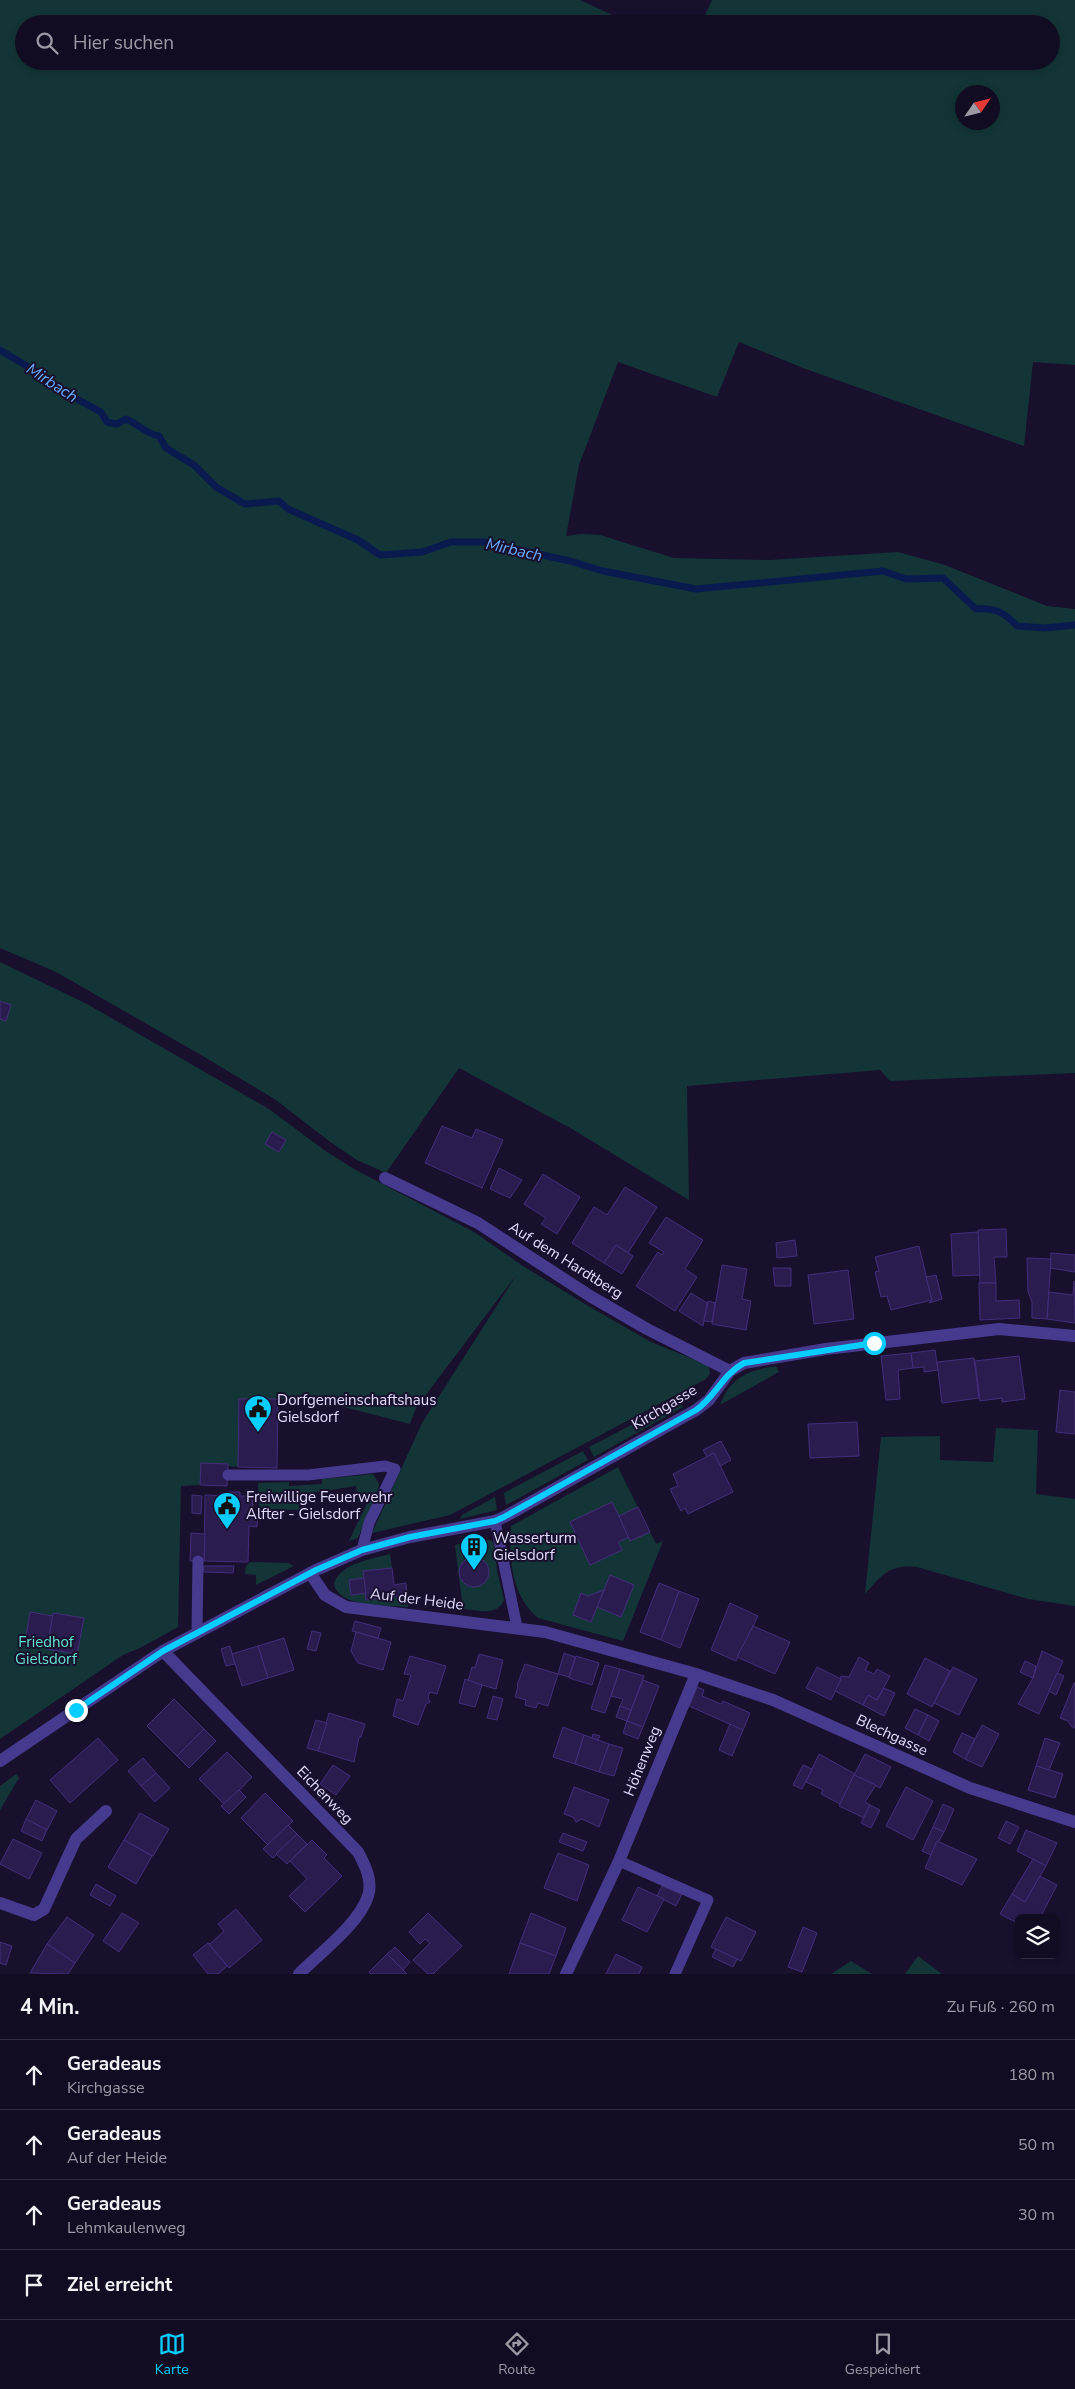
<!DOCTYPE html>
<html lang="de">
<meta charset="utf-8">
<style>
:root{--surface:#120c22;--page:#1b152a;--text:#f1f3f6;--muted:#9c9ba5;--line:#312c40;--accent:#08ceff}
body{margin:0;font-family:"Nunito Sans",sans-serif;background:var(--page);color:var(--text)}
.controls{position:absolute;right:15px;bottom:15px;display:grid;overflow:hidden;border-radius:8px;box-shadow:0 2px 8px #0003}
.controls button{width:45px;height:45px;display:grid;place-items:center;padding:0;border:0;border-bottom:1px solid var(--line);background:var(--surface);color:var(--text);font:25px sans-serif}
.compass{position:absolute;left:955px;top:85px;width:45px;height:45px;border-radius:50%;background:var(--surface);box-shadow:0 2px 8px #0003;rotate:55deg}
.stop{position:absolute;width:15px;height:15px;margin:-11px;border:4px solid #08ceff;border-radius:50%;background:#fff}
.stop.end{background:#08ceff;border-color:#fff;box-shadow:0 1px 5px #0008}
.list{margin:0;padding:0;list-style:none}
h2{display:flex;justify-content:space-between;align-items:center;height:65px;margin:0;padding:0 20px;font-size:21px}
h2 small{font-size:16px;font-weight:400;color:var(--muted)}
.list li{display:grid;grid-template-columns:32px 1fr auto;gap:15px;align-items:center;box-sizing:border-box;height:70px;padding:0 20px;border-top:1px solid var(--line)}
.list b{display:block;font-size:19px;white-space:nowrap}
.list p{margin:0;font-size:16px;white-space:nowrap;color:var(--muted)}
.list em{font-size:16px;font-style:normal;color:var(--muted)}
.icon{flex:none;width:28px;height:28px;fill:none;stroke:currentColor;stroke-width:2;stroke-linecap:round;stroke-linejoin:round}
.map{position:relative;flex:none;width:1075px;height:1974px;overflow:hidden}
.search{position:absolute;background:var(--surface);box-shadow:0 2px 8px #0003;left:15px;right:15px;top:15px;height:55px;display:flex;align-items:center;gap:12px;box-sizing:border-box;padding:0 18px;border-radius:28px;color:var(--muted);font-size:19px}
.sheet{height:345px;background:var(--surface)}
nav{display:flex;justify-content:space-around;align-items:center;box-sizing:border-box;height:70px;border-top:1px solid var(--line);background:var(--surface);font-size:14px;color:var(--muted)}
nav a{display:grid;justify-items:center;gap:2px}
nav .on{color:var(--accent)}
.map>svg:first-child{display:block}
.green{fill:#133537;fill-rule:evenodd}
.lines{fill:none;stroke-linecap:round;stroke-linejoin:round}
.stream{stroke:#091b4e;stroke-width:7}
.building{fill:#2b1c4f;stroke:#442d7c}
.lane{stroke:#453a8e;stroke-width:11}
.street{stroke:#453a8e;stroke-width:12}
.route{stroke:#08ceff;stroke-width:6}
.labels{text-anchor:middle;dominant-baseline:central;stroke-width:4;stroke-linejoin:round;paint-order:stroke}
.street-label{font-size:15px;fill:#e4dcff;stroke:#18102d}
.poi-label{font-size:15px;fill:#e4dcff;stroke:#18102d;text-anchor:start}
.park-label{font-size:15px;fill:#62e6d2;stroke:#18102d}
.water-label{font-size:16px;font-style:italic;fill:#6aabff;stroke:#18102d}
</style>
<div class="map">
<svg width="1075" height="1974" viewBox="0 0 1075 1974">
<rect width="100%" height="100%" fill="#18102d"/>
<g class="green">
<path d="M0,0h580l52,24h-608v37h1027v-37h-350l11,-24h363v365l-42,-3 -9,84 -221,-78 -64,-26 -22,55 -99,-35 -39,103 -13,71 15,-2 19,1 74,23 96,2 128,-8 47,13 102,41 28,3v464l-185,8 -10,-11 -193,16 2,114 -117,-71 -113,-61 -73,105 -29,-13 -28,-19 -53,-41 -75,-45 -145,-83 -56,-24zM962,92h30v30h-30z"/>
<path d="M0,962l87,42 182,105 55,41 30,19 120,63 49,34 67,41 61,35 54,22 4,3 1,7 -4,5 -256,136 -78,18 50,-110 95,-149 -101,134 -6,16 -97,-25h-73l-2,68 -10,-1v-2l-27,-1 -1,22 -19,1 -3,141 -36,20 -19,8 -123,84z"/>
<path d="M776,1366l3,6 -59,33c10,-28 29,-35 56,-39z"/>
<path d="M679,1400l4,7 -89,50 -5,-10z"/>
<path d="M996,1428l42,2 -2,64 39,5v107l-47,-7 -111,-32c-28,-3 -35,8 -52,27l16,-157 59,-1v24l53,2z"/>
<path d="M583,1451l5,9 -82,45 -2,-12z"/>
<path d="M618,1467l38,77 7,-3 -40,100 -85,-23c-27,-23 -29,-59 -27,-92z"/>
<path d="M373,1474l6,10 -1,6 -20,48 -9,3 19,-40 -10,1 -2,-16 -59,9 3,15 -41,-1 -1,-26 31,-1v4l33,-2v-5z"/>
<path d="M495,1497l2,13 -37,9 2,-4z"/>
<path d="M483,1539l9,2 3,8 2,22 7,29c-7,17 -27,10 -41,9l-8,-64z"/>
<path d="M390,1554l2,14 -29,3 1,7 -15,2 2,15 15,-2 1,7 40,-5 1,12c-21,-2 -71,1 -74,-24 7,-20 38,-24 56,-29z"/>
<path d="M250,1562l38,1 6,3 -38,19v-10l-11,-1 1,-8z"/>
<path d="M16,1774l3,4 -19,32v-24z"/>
<path d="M918,1956l24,18h-37z"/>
<path d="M851,1961l21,13h-41z"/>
</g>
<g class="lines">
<path class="stream" d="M0,350l35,21 10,11 56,30 6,10 10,2 9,-5c13,5 19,15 33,17l7,12 28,17 22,22 29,17 34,-3 9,8 70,31 22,15 42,-3 29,-10h33l86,19 33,10 93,18 187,-18 23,8 37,-1 33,31c19,-2 29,4 41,17l28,2 30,-3"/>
</g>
<g class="building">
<path d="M0,1001l11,4 -5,16 -6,-2z"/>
<path d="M442,1126l30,12 4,-9 27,11 -21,48 -57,-25z"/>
<path d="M272,1132l14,8 -7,12 -14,-8z"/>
<path d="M499,1168l23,12 -12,18 -20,-9z"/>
<path d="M543,1174l37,23 -23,37 -16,-10 5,-6 -22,-14z"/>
<path d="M625,1187l32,20 -29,46 -12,-8 -12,18 -32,-20 22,-36 13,8z"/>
<path d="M666,1217l37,23 -18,29 12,8 -22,34 -39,-25 22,-34 4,3 2,-3 -15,-9z"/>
<path d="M1006,1229l1,28h-13l2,26h-16l-2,-53z"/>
<path d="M978,1232l2,43 -27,1 -2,-42z"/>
<path d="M795,1240l2,16 -20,2 -1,-15z"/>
<path d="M616,1245l17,11 -11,18 -18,-11z"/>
<path d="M919,1246l13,54 -41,10 -4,-14 -6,1 -6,-25 4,-1 -4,-14z"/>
<path d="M1051,1253l24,2v17l-25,-4z"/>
<path d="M1027,1258l24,1 -4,60 -15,-1v-16l-4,-10z"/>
<path d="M722,1265l25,4 -5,30 9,2 -5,29 -34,-6z"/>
<path d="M773,1268h18v18h-16z"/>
<path d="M848,1270l6,49 -40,5 -6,-49z"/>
<path d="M936,1275l6,24 -13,4 3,-3 -6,-23z"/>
<path d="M1074,1281l1,42 -28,-4 2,-27 24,3z"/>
<path d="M979,1283h17v18l23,-1 1,18 -40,2z"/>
<path d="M691,1293l16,10 -4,23 -24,-15z"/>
<path d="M708,1301l7,2 -3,19 -8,-1z"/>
<path d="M935,1350l3,20 -14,2v-5l-11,1 -2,-15z"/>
<path d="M911,1353l2,15 -15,2 2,29 -14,1 -5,-44z"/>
<path d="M1019,1356l6,43 -23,3v-4l-22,3 -5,-40z"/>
<path d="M974,1358l5,40 -37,5 -5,-41z"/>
<path d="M1060,1390l15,2v42l-19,-2z"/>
<path d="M239,1399h39l-1,69 -39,-1z"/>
<path d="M857,1422l2,34 -49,2 -2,-34z"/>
<path d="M721,1441l10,19 -11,6 -6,-13 -7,4 -4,-7z"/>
<path d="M714,1453l19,39 -45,22 -3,-6 -4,3 -11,-22 8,-3 -5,-12z"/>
<path d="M201,1463l27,1 -1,22 -27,-1z"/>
<path d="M229,1492h11v4h12l1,19h5l-1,12 -8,-1 -1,36 -44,-1 1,-66 24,1z"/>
<path d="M192,1495l10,1 -1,18 -9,-1z"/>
<path d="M612,1502l17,35 -11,5 4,8 -32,15 -20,-43z"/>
<path d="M638,1507l12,25 -20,9 -11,-25z"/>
<path d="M191,1533l14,1 -1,27h-14z"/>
<circle cx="474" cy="1572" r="15"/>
<path d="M204,1566h30l-1,7 -30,-1z"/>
<path d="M392,1568l2,17 12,-2 1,12 -41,5 -3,-29z"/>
<path d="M610,1575l24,10 -13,32 -24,-10z"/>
<path d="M364,1578l2,15 -15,2 -2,-15z"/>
<path d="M659,1583l20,8 -18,49 -21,-8z"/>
<path d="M604,1590l-13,32 -18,-7 8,-22 7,3z"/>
<path d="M679,1591l20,8 -19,49 -19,-8z"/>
<path d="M730,1603l28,13 -22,45 -25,-11z"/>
<path d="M30,1612l23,4 -6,30 -22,-3z"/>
<path d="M53,1613l31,5 -7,36 -30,-5z"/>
<path d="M355,1621l26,7 -3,10 -26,-7z"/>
<path d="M753,1626l37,16 -15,32 -38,-17z"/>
<path d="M312,1631l9,2 -5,18 -9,-2z"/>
<path d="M356,1632l35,10 -8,28 -25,-7 -7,-12z"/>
<path d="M284,1638l10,32 -26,8 -10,-32z"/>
<path d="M230,1646l5,18 -9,2 -5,-17z"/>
<path d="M258,1646l10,32 -26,8 -10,-32z"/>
<path d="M1042,1651l21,10 -24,53 -21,-10 15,-26z"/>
<path d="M564,1653l11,4 -6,20 -11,-3z"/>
<path d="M479,1654l24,6 -7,29 -28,-8 4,-14 3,1z"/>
<path d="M410,1656l36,10 -9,28 -7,-2 -2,5 2,5 -4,2 -8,21 -25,-9 4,-17 6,2 8,-26 -7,-1z"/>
<path d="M576,1656l23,7 -7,22 -23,-7z"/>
<path d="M859,1657l10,6 -4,7 9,4 3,-5 13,7 -13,24 -9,-5 -5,10 -28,-14 6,-15 8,1z"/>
<path d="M925,1658l25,13 -18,36 -25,-13z"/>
<path d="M1025,1661l11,5 -3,12 -13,-6z"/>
<path d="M525,1664l33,10 -10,32 -10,-3 -2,5 -11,-3 1,-5 -11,-3 3,-11 -1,-1z"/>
<path d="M605,1665l15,4 -15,44 -14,-4z"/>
<path d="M817,1667l24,12 -10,21 -25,-12z"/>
<path d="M953,1667l24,12 -18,36 -25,-12z"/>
<path d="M620,1669l24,7 -13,34 -11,-4 3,-7 -12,-3z"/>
<path d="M1057,1673l7,3 -8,19 -7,-4z"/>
<path d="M465,1679l17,6 -7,22 -16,-4z"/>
<path d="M643,1680l16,6 -16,41 -16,-6z"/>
<path d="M1074,1683h1v45l-4,-2 -3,-5 -8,-3z"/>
<path d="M697,1687l7,3 -2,6 19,8 2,-3 27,12 -7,17 -54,-24z"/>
<path d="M884,1688l11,5 -11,23 -21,-11 5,-10 9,5z"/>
<path d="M493,1696l10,3 -6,21 -10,-2z"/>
<path d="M174,1699l30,30 -27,27 -30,-30z"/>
<path d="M620,1706l11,4 -4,11 -11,-4z"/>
<path d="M915,1709l13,6 -10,20 -13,-7z"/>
<path d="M329,1713l36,11 -4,13h-2l-5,25 -36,-11z"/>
<path d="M928,1715l11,6 -10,20 -11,-6z"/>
<path d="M316,1720l11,3 -9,28 -11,-3z"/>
<path d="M627,1721l16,6 -5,12 -15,-6z"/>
<path d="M730,1724l13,6 -11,26 -13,-6z"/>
<path d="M982,1725l17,9 -17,33 -17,-8z"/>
<path d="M563,1727l21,8 -9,29 -22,-7z"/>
<path d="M204,1729l12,12 -27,27 -12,-12z"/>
<path d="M962,1733l13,6 -10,20 -12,-7z"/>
<path d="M593,1734l7,2 -2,4 -6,-2z"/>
<path d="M584,1735l25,9 -10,28 -24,-8z"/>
<path d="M98,1738l20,22 -48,43 -20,-23z"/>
<path d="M1045,1738l15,5 -11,27 -13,-4z"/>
<path d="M609,1744l14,4 -9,28 -15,-4z"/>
<path d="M227,1752l25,25 -27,28 -26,-26z"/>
<path d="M819,1754l36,20 -15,30 -19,-10 2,-4 -17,-8z"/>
<path d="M865,1754l26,13 -11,21 -26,-13z"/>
<path d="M143,1758l13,15 -15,13 -13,-15z"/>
<path d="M333,1765l17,11 -14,19 -16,-11z"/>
<path d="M803,1765l9,4 -10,20 -9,-4z"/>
<path d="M1036,1766l27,8 -8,24 -27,-8z"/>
<path d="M156,1773l14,15 -15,14 -14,-16z"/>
<path d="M854,1775l22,10 -11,17 5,3 -6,13 -25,-12z"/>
<path d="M574,1787l35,13 -10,27 -17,-8 -6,3 -3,-5 -9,-3z"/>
<path d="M906,1787l27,14 -20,39 -27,-14z"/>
<path d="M239,1790l7,7 -17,17 -8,-8z"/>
<path d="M265,1793l28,28 -25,24 -27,-27z"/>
<path d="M36,1800l21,11 -10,19 -21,-11z"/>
<path d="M943,1804l11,5 -10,23 -11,-5z"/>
<path d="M870,1805l10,5 -9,18 -10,-5z"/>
<path d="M140,1813l29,16 -16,27 -29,-16z"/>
<path d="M26,1819l21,11 -5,11 -21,-10z"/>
<path d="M1006,1821l13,6 -9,17 -12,-6z"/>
<path d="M288,1825l9,9 -24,24 -10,-9z"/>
<path d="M933,1827l11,5 -13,23 -9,-4z"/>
<path d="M1026,1830l31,13 -11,23 -29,-15z"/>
<path d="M563,1833l24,9 -4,9 -24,-9z"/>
<path d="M297,1834l10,10 -20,20 -11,-10z"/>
<path d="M13,1839l29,14 -13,26 -29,-15z"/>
<path d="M124,1840l28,16 -16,28 -28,-17z"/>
<path d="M312,1840l15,15 -3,3 18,18 -37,36 -16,-16 18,-17 -17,-18z"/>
<path d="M937,1841l40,18 -15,26 -37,-17z"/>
<path d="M558,1853l31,12 -12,36 -33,-13z"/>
<path d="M1033,1859l13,7 -21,36 -13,-8z"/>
<path d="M1040,1876l17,9 -17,33h-21v6l-19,-10 12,-20 13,8z"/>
<path d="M96,1884l20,12 -6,10 -20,-11z"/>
<path d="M662,1886l20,8 -6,12 -19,-10z"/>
<path d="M638,1887l26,12 -17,33 -25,-12z"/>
<path d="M236,1909l26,31 -33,28 -21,-25 2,1 14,-13 -6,-7z"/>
<path d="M122,1913l17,10 -20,29 -16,-11z"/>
<path d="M428,1913l34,33 -29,28h-5l-15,-14 17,-17 -5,-4 -5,5 -11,-12z"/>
<path d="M531,1913l35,15 -10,28 -36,-13z"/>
<path d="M67,1917l27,18 -19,28 -28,-19z"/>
<path d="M726,1917l30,15 -15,29 -30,-14z"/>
<path d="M803,1927l14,6 -15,39 -14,-5z"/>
<path d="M0,1942l12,4 -6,19 -6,-2z"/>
<path d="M208,1943l19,23 -9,8h-10l-15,-19z"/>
<path d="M520,1943l36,13 -7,18h-40z"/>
<path d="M47,1944l28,19 -7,11 -38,-1z"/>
<path d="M395,1947l15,15 -7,8 -16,-16z"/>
<path d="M716,1949l21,10 -4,8 -21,-10z"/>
<path d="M387,1954l20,20h-36l-2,-2z"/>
<path d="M616,1954l26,13 -3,7h-33z"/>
</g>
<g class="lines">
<g class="lane">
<path d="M228,1475h80l77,-9 10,3 -26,54 -7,27"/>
<path d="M495,1521l22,106"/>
<path d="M197,1633l1,-72"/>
<path d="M619,1861l89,39 -33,74"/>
</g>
<g class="street">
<path d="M385,1178l93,45 112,73 57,33 83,42"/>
<path d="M310,1573l15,22 21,12 199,25 151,42 77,26 197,88 105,34"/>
<path d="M163,1651l195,201c7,13 15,29 10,44 -9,28 -48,57 -69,78"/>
<path d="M0,1761l163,-110 153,-81 46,-20 48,-13 85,-16 9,-4 192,-107 13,-10 21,-29 14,-8 82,-14 173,-20 76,7"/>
<path d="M0,1903l34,12 10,-6 32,-70 30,-28"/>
<path d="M566,1974l53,-113 77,-187"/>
</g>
</g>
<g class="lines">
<path class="route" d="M76,1710l87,-59 153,-81 46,-20 48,-13 85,-16 9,-4 192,-107c19,-13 27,-36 48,-47l130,-20"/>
</g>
<defs>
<symbol id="civic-pin" viewBox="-11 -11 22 30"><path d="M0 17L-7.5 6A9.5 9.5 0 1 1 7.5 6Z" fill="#08ceff" stroke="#18102d"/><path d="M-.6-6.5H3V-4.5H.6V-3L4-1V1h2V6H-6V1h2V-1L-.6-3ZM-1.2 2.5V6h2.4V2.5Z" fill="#111"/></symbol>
<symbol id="building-pin" viewBox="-11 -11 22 30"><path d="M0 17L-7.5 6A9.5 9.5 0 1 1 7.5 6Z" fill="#08ceff" stroke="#18102d"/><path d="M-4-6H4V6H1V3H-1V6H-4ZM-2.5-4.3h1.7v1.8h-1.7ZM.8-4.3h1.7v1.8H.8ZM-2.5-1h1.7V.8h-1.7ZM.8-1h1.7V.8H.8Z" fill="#111"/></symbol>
</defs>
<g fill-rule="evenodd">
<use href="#civic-pin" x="242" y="1393" width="32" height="43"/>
<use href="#civic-pin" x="211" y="1490" width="32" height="43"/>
<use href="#building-pin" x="458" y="1531" width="32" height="43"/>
</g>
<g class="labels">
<g class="street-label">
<text transform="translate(566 1260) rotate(32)">Auf dem Hardtberg</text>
<text transform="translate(664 1407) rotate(-31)">Kirchgasse</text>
<text transform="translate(417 1599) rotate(7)">Auf der Heide</text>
<text transform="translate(892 1735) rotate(25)">Blechgasse</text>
<text transform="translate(642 1761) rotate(-68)">Höhenweg</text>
<text transform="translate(325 1795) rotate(46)">Eichenweg</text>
</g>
<g class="poi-label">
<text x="277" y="1400">Dorfgemeinschaftshaus<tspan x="277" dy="17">Gielsdorf</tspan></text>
<text x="246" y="1497">Freiwillige Feuerwehr<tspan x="246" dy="17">Alfter - Gielsdorf</tspan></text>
<text x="493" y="1538">Wasserturm<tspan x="493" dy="17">Gielsdorf</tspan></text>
</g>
<g class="park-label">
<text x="46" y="1642">Friedhof<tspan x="46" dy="17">Gielsdorf</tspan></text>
</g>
<g class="water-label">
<text transform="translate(52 383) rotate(33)">Mirbach</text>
<text transform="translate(514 550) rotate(13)">Mirbach</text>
</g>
</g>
</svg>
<div class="controls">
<button><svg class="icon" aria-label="layers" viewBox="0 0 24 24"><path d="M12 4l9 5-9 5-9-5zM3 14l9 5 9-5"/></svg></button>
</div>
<svg class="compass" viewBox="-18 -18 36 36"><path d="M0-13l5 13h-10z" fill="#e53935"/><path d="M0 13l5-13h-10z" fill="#9c9ba5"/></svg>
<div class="stop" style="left:874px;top:1343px"></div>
<div class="stop end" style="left:76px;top:1710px"></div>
<div class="search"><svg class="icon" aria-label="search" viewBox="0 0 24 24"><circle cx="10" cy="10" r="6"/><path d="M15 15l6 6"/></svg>Hier suchen</div>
</div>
<section class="sheet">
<h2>4 Min.<small>Zu Fuß · 260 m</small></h2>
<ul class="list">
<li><svg class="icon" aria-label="ahead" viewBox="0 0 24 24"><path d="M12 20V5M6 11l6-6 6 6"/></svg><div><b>Geradeaus</b><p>Kirchgasse</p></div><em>180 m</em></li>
<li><svg class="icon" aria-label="ahead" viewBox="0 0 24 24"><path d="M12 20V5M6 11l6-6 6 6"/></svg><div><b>Geradeaus</b><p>Auf der Heide</p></div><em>50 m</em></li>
<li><svg class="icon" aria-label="ahead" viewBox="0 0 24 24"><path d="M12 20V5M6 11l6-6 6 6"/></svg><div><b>Geradeaus</b><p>Lehmkaulenweg</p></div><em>30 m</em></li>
<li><svg class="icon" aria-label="arrive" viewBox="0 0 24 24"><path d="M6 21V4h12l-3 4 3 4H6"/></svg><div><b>Ziel erreicht</b></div></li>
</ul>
</section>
<nav>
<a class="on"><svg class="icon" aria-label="map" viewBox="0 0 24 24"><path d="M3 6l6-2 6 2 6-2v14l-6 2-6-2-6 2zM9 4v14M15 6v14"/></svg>Karte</a>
<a><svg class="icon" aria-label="directions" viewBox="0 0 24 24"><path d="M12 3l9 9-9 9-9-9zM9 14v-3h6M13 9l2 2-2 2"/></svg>Route</a>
<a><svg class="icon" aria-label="saved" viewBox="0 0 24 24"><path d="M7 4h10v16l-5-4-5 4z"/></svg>Gespeichert</a>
</nav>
